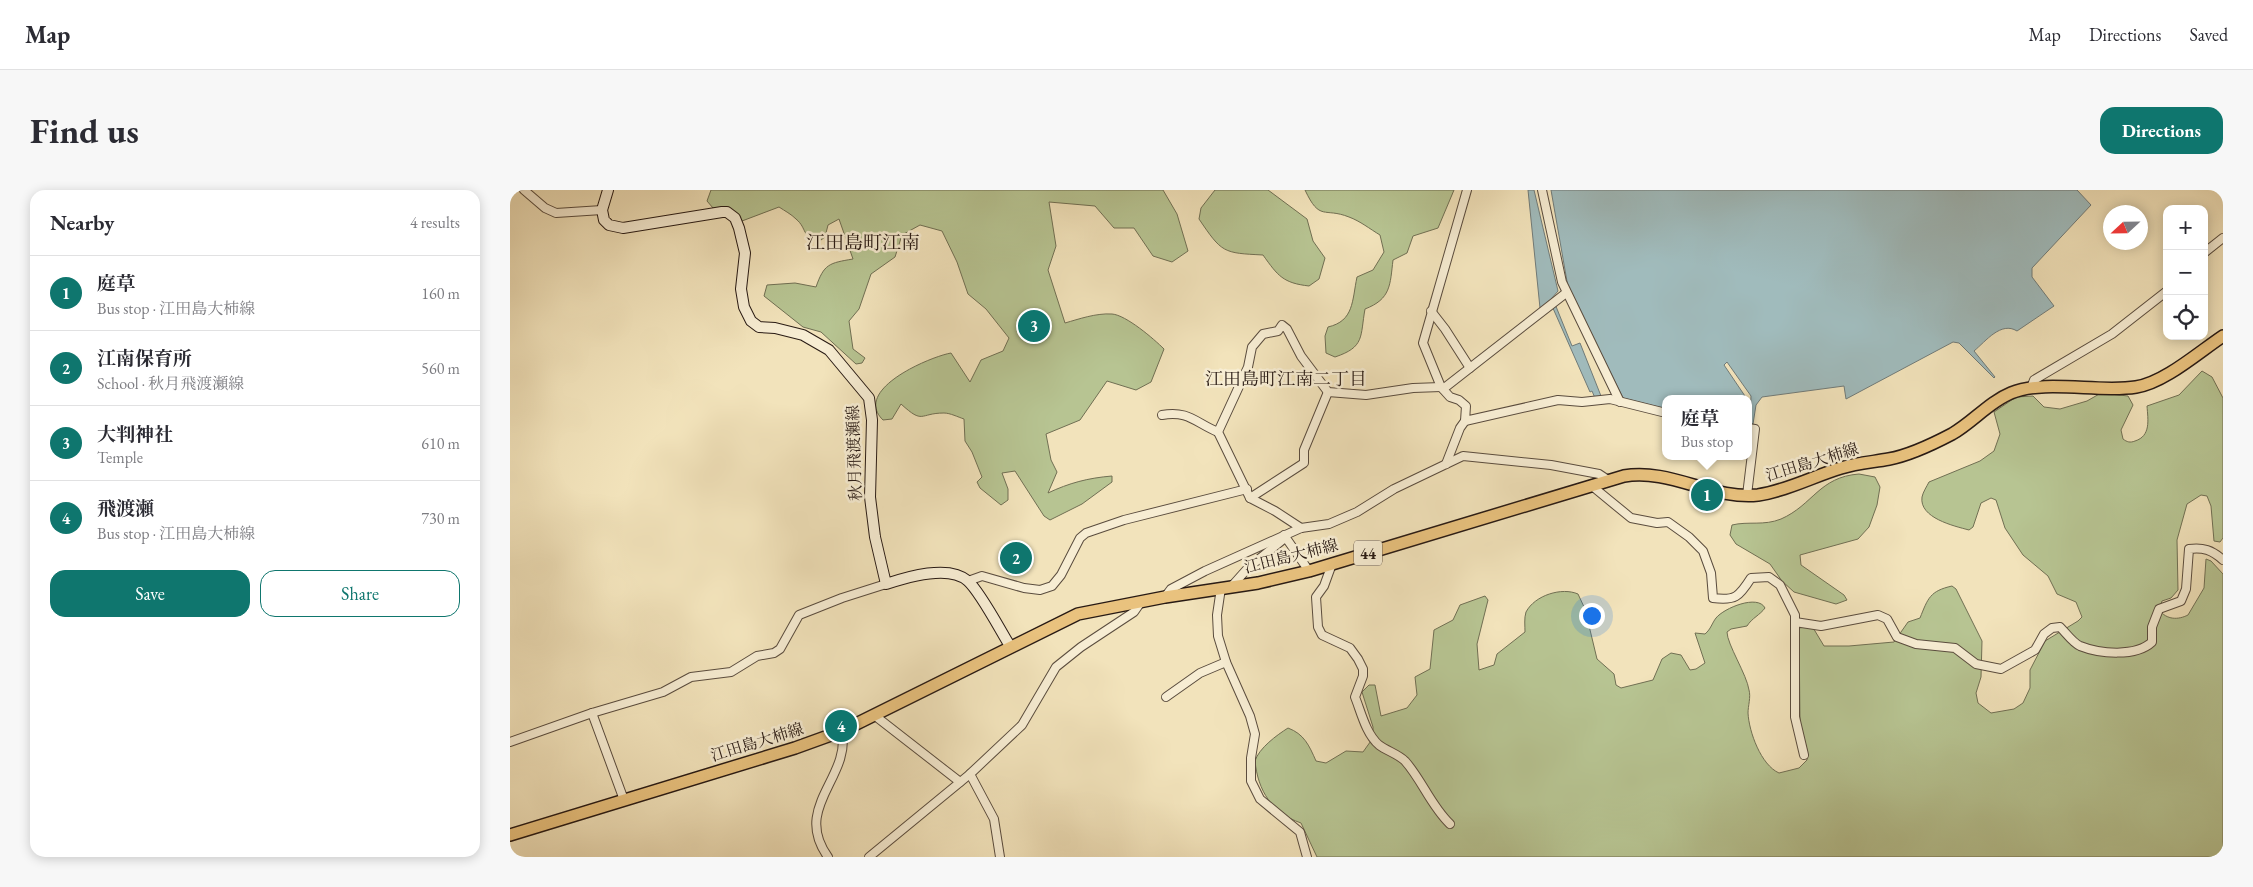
<!DOCTYPE html>
<meta charset="utf-8">
<style>
:root{--surface:#fff;--page:#f7f7f7;--text:#2b2b33;--muted:#7c7c81;--line:#e1e1e2;--accent:#0f766e}
body{margin:0;font-family:"EB Garamond","Noto Serif JP",serif;background:var(--page);color:var(--text)}
.controls{position:absolute;right:15px;top:15px;display:grid;overflow:hidden;border-radius:10px;box-shadow:0 2px 12px #0003}
.controls button{width:45px;height:45px;display:grid;place-items:center;padding:0;border:0;border-bottom:1px solid var(--line);background:var(--surface);color:var(--text);font:25px sans-serif}
.compass{position:absolute;left:1593px;top:15px;width:45px;height:45px;border-radius:50%;background:var(--surface);box-shadow:0 2px 12px #0003;rotate:248deg}
.you{position:absolute;left:1081px;top:425px;width:18px;height:18px;margin:-12px;border:4px solid #fff;border-radius:50%;background:#1a73e8;box-shadow:0 0 0 8px #1a73e833}
.badge{display:grid;place-items:center;width:32px;height:32px;border-radius:50%;background:var(--accent);color:#fff;font-size:16px;font-weight:700}
.pin{position:absolute;translate:-50% -50%;border:2px solid #fff;box-shadow:0 1px 5px #0006}
.popup{position:absolute;left:1152px;top:205px;width:90px;height:65px;box-sizing:border-box;display:grid;place-content:center;border-radius:10px;background:var(--surface);filter:drop-shadow(0 1px 4px #0005);font-size:16px;white-space:nowrap;color:var(--muted)}
.popup b{font-size:19px;color:var(--text)}
.popup::after{content:'';position:absolute;left:50%;top:100%;margin-left:-10px;border:10px solid transparent;border-top-color:var(--surface)}
.list{margin:0;padding:0;list-style:none}
h2{display:flex;justify-content:space-between;align-items:center;height:65px;margin:0;padding:0 20px;font-size:21px}
h2 small{font-size:16px;font-weight:400;color:var(--muted)}
.list li{display:grid;grid-template-columns:32px 1fr auto;gap:15px;align-items:center;box-sizing:border-box;height:75px;padding:0 20px;border-top:1px solid var(--line)}
.list b{display:block;font-size:19px;white-space:nowrap}
.list p{margin:0;font-size:16px;white-space:nowrap;color:var(--muted)}
.list em{font-size:16px;font-style:normal;color:var(--muted)}
.actions{display:flex;gap:10px;padding:15px 20px}
.actions a{flex:1;padding:11px 0;border:1px solid var(--accent);border-radius:15px;text-align:center;font-size:18px;color:var(--accent)}
.actions .main{background:var(--accent);color:#fff}
.icon{flex:none;width:28px;height:28px;fill:none;stroke:currentColor;stroke-width:2;stroke-linecap:round;stroke-linejoin:round}
.map{position:relative;flex:none;width:1713px;height:667px;overflow:hidden;border-radius:15px}
header{display:flex;align-items:center;gap:30px;box-sizing:border-box;height:70px;padding:0 25px;background:var(--surface);border-bottom:1px solid var(--line)}
header strong{font-size:24px}
nav{display:flex;gap:28px;margin-inline-start:auto;font-size:18px}
.intro{display:flex;align-items:center;justify-content:space-between;box-sizing:border-box;height:120px;padding:0 30px}
h1{margin:0;font-size:35px}
.button{padding:12px 22px;border-radius:15px;background:var(--accent);color:#fff;font-size:18px;font-weight:700}
main{display:flex;gap:30px;padding:0 30px}
aside{flex:1;background:var(--surface);border-radius:15px;box-shadow:0 2px 12px #0003}
.map>svg:first-child{display:block}
.green{fill:#b7c492;stroke:#706f53}
.water{fill:#a0bbbc;stroke:#707b79}
.lines{fill:none;stroke-linecap:round;stroke-linejoin:round}
.minor-casing{stroke:#5a4c3e;stroke-width:10}
.secondary-casing{stroke:#281a14;stroke-width:12}
.primary-casing{stroke:#281a14;stroke-width:14}
.minor{stroke:#f7edd3;stroke-width:8}
.secondary{stroke:#f7edd3;stroke-width:10}
.primary{stroke:#e9c27e;stroke-width:11}
.labels{text-anchor:middle;dominant-baseline:central;stroke-width:5;stroke-linejoin:round;paint-order:stroke}
.shield{fill:#f7edd3;stroke:#66594d;stroke-width:1}
.shield-label{font-size:15px;font-weight:bold;fill:#281a14}
.street-label{font-size:16px;fill:#281a14;stroke:#f7edd3}
.neighbourhood-label{font-size:18px;fill:#281a14;stroke:#f7edd3}
.quarter-label{font-size:19px;fill:#281a14;stroke:#f7edd3}
</style>
<header>
<strong>Map</strong>
<nav><a>Map</a><a>Directions</a><a>Saved</a></nav>
</header>
<div class="intro"><h1>Find us</h1><a class="button">Directions</a></div>
<main>
<aside>
<h2>Nearby<small>4 results</small></h2>
<ul class="list">
<li><span class="badge">1</span><div><b>庭草</b><p>Bus stop · 江田島大柿線</p></div><em>160 m</em></li>
<li><span class="badge">2</span><div><b>江南保育所</b><p>School · 秋月飛渡瀬線</p></div><em>560 m</em></li>
<li><span class="badge">3</span><div><b>大判神社</b><p>Temple</p></div><em>610 m</em></li>
<li><span class="badge">4</span><div><b>飛渡瀬</b><p>Bus stop · 江田島大柿線</p></div><em>730 m</em></li>
</ul>
<div class="actions"><a class="main">Save</a><a>Share</a></div>
</aside>
<div class="map">
<svg width="1713" height="667" viewBox="0 0 1713 667">
<rect width="100%" height="100%" fill="#f2e3bb"/>
<filter id="stains"><feTurbulence type="fractalNoise" baseFrequency=".004" numOctaves="4"/><feColorMatrix values="0 0 0 0 .2 0 0 0 0 .09 0 0 0 0 .02 0 0 0 .5 -.17"/></filter>
<radialGradient id="worn" r=".72"><stop offset=".6" stop-color="#630" stop-opacity="0"/><stop offset="1" stop-color="#630" stop-opacity=".3"/></radialGradient>
<g class="green">
<path d="M201,0h452l14,24 11,37 -16,11 -19,-6 -19,-28h-20l-19,-22 -46,-4 7,44 -8,24 17,53c14,-4 31,-10 47,-9 14,1 42,25 52,35l-13,33 -15,8 -29,-9 -27,39 -34,14 5,26 6,12 -9,21c21,-10 40,-15 64,-17v6l-30,22 -32,16 -6,-4 -29,-45 -13,2 6,16v11l-7,5 -21,-17 -3,-6 5,-5 -10,-25 -7,-11 -1,-22c-6,-2 -14,-6 -20,-6 -25,0 -20,12 -43,-9l-9,15 -9,1c-31,-30 46,-63 68,-67l19,29 11,-22 22,-9 6,-13 -23,-29 -18,-15 -11,-32 -15,-31 -22,-6 -18,10 -7,22 -24,17 -12,35 -10,12 4,28 12,9 -3,5 -6,1 -35,-32 -18,-5 -39,-31 3,-11 28,-2 21,4c8,-23 13,-24 37,-28l-14,-40 -11,6 -3,12 -4,3c-21,-3 -13,-11 -25,-21 -5,-5 -11,-8 -17,-12l-37,14c-8,-10 -17,-13 -29,-13l-6,-7z"/>
<path d="M705,0h53l39,29 6,22 12,17 -6,21 -10,7c-26,-3 -31,-10 -46,-31 -40,-2 -41,-2 -64,-36l2,-11z"/>
<path d="M795,0h149l-16,38 -25,8 -6,17 -14,7c-3,25 -2,39 -28,49 -5,28 0,38 -30,48l-9,-4 -1,-17 3,-9c26,-6 24,-26 29,-50l16,-7 11,-18 -4,-17c-10,-6 -20,-14 -31,-18 -25,-10 -29,5 -44,-27z"/>
<path d="M1692,181l10,6 11,21v140l-3,4 -6,-1 -3,-35 -4,-10 -6,-1 -14,9 -10,36 1,50 -7,8 -9,3 -3,9c8,10 19,10 29,5l16,-27 2,-29 5,2 12,13v283h-906l-16,-34c-29,-10 -43,-32 -46,-62 4,-13 22,-26 33,-33 16,6 21,17 28,33l10,2 20,-12 17,1 10,-14v-11l-11,-35 7,-7h6l6,31 26,-8 10,-13 -2,-18 15,-8 4,-39 19,-10 7,-15 25,-9 3,4 -11,44 2,26 15,-5 3,-11 28,-22c0,-6 -1,-14 1,-20 9,-17 36,-25 52,-18l7,15 12,50 17,15 2,11 5,3 32,-8 9,-21 9,-6 10,2 9,15 6,-1 9,-6 -10,-30 10,1c6,-5 7,-11 11,-16 8,-10 42,-24 49,-10 -5,7 -13,10 -18,18l-16,3 -4,3c0,12 20,43 22,58 2,7 -1,16 -1,23 1,19 13,52 31,60l20,-5 8,-8v-10l-7,-28 -1,-94 13,-2 12,20h25l45,-4 14,-20 12,-4c8,-20 10,-27 32,-32l4,3 26,52 -1,36 -5,16 2,10 13,10 23,-4 9,-6 7,-15v-18l15,-29 33,-20 4,-4 -6,-15 -19,-8 -9,-18 -25,-21 -18,-27 -9,-28 -5,-2 -10,5 -8,24 -4,3c-15,-4 -50,-12 -47,-33 1,-5 5,-11 7,-15l51,-21 14,-10 6,-17 -6,-22 22,-15 17,-1 11,11 16,2 27,-8 14,-8 27,3 5,9 -12,25 2,9c4,3 7,4 12,2 16,-5 13,-21 12,-35l32,-11z"/>
<path d="M1349,284l16,3 5,10 -3,18 -8,22 -11,12 -58,16 1,10 43,30 3,5 -11,4 -42,-12 -12,-11 -12,-17 -34,-20 -6,-9 2,-10c16,-4 32,1 49,-6 32,-14 38,-42 78,-45z"/>
</g>
<g class="water">
<path d="M1018,0h6l24,101 -13,15 -5,2z"/>
<path d="M1041,0h526l14,15 -59,63v9l22,29 -37,25c-16,-10 -31,10 -43,20l21,26 -1,1 -35,-35 -6,-1 -107,57 -2,-13 -82,11 -6,8 -3,19h-3l1,-28 -24,-34 -3,3 23,34h-81v10l-43,-11 -55,-111z"/>
<path d="M1045,114l17,42 8,-3 21,53 -6,2 -3,-7 -2,1 -38,-86z"/>
</g>
<g class="lines">
<defs>
<g id="minor">
<path d="M14,0l21,18 11,5 46,-3"/>
<path d="M957,0l-44,153 18,44 9,10 9,3 7,6 -1,15 93,-21 24,2 28,-3 56,14"/>
<path d="M1032,0l20,92 58,120"/>
<path d="M1694,63l19,-15"/>
<path d="M921,121l14,18 25,39"/>
<path d="M1521,198l3,-8 78,-46 55,-43"/>
<path d="M933,199l123,-96"/>
<path d="M652,225c26,-5 34,8 56,17"/>
<path d="M936,274l14,-36 5,-7"/>
<path d="M1082,296l39,32 26,5 11,-1 21,15 14,14 8,22 2,25c22,3 26,-1 38,-20l18,-1 11,8 15,30v102l9,38"/>
<path d="M1237,305l8,-66 -7,-1"/>
<path d="M740,308l54,-35v-13l24,-58"/>
<path d="M791,338l-26,-17 -25,-13 -32,-66 30,-65 4,-20 11,-13 15,-3 4,-6 5,4 14,27 27,36 38,3 47,-7 28,-1"/>
<path d="M774,345l25,36"/>
<path d="M822,374l-8,22 -8,11 2,30 4,8 28,13 8,11 5,10v7l-8,21c6,15 11,37 24,48 8,6 19,9 26,16 17,19 26,45 45,63"/>
<path d="M458,391l14,-5 42,12 16,2 12,-4 9,-11 19,-37 6,-5 38,-13 123,-31"/>
<path d="M721,397l17,-19 37,-30"/>
<path d="M711,398l-4,27 1,21 8,26 24,54 5,18 -4,24v23l9,18 40,33 7,25"/>
<path d="M655,407l6,-8 34,-18 96,-43 28,-4 28,-12 37,-23 69,-33 88,9 48,9 9,6"/>
<path d="M1285,432l26,4 57,-11 9,4 10,18 19,7 39,4 21,16 25,5 34,-19 9,-16 8,-6 8,-1c6,6 13,16 20,19 20,8 56,11 72,-4v-15l7,-18 22,-8 5,-12 3,-40c14,-2 23,1 34,11"/>
<path d="M656,507l34,-24 26,-11"/>
<path d="M82,523l32,87"/>
<path d="M364,525l86,67"/>
<path d="M0,552l82,-29 71,-21 28,-15 40,-5 26,-16 17,-3 6,-4 19,-34 43,-17 44,-14"/>
<path d="M460,584l24,45 6,38"/>
<path d="M318,667c-36,-50 23,-79 14,-126"/>
<path d="M359,667l101,-83 52,-49 34,-58 25,-20 53,-35 7,-10"/>
</g>
<path id="secondary" d="M98,0l-6,20 2,10 5,5 14,3 99,-16h5l8,6 4,10 6,25 -4,36 3,18 7,14 8,6 16,1 28,7 26,15 40,48 3,22 -2,77 5,40 11,47c21,-7 63,-20 82,-3 13,12 32,49 42,65"/>
<path id="primary" d="M0,645l285,-87 47,-17 236,-117 87,-17 93,-14 51,-12 315,-95c46,-8 89,24 134,19 28,-4 56,-19 83,-27 16,-5 32,-6 48,-9 22,-4 44,-15 63,-25 21,-12 37,-32 59,-41 34,-14 88,0 125,-6 28,-4 63,-35 87,-51"/>
</defs>
<use href="#minor" class="minor-casing"/>
<use href="#secondary" class="secondary-casing"/>
<use href="#primary" class="primary-casing"/>
<use href="#minor" class="minor"/>
<use href="#secondary" class="secondary"/>
<use href="#primary" class="primary"/>
</g>
<g class="labels">
<rect class="shield" x="844" y="350.5" width="28" height="25" rx="4"/>
<g class="shield-label">
<text x="858" y="363">44</text>
</g>
<g class="street-label">
<text transform="translate(344 263) rotate(-92)">秋月飛渡瀬線</text>
<text transform="translate(1302 272) rotate(-17)">江田島大柿線</text>
<text transform="translate(781 366) rotate(-14)">江田島大柿線</text>
<text transform="translate(247 552) rotate(-17)">江田島大柿線</text>
</g>
<g class="neighbourhood-label">
<text x="776" y="188">江田島町江南二丁目</text>
</g>
<g class="quarter-label">
<text x="353" y="52">江田島町江南</text>
</g>
</g>
<rect width="100%" height="100%" filter="url(#stains)"/>
<rect width="100%" height="100%" fill="url(#worn)"/>
</svg>
<div class="controls">
<button>+</button>
<button>−</button>
<button><svg class="icon" aria-label="locate" viewBox="0 0 24 24"><circle cx="12" cy="12" r="6"/><path d="M12 2v4M12 18v4M2 12h4M18 12h4"/></svg></button>
</div>
<svg class="compass" viewBox="-18 -18 36 36"><path d="M0-13l5 13h-10z" fill="#e53935"/><path d="M0 13l5-13h-10z" fill="#7c7c81"/></svg>
<div class="you"></div>
<div class="pin badge" style="left:1197px;top:305px">1</div>
<div class="popup"><b>庭草</b>Bus stop</div>
<div class="pin badge" style="left:506px;top:368px">2</div>
<div class="pin badge" style="left:524px;top:136px">3</div>
<div class="pin badge" style="left:331px;top:536px">4</div>
</div>
</main>
